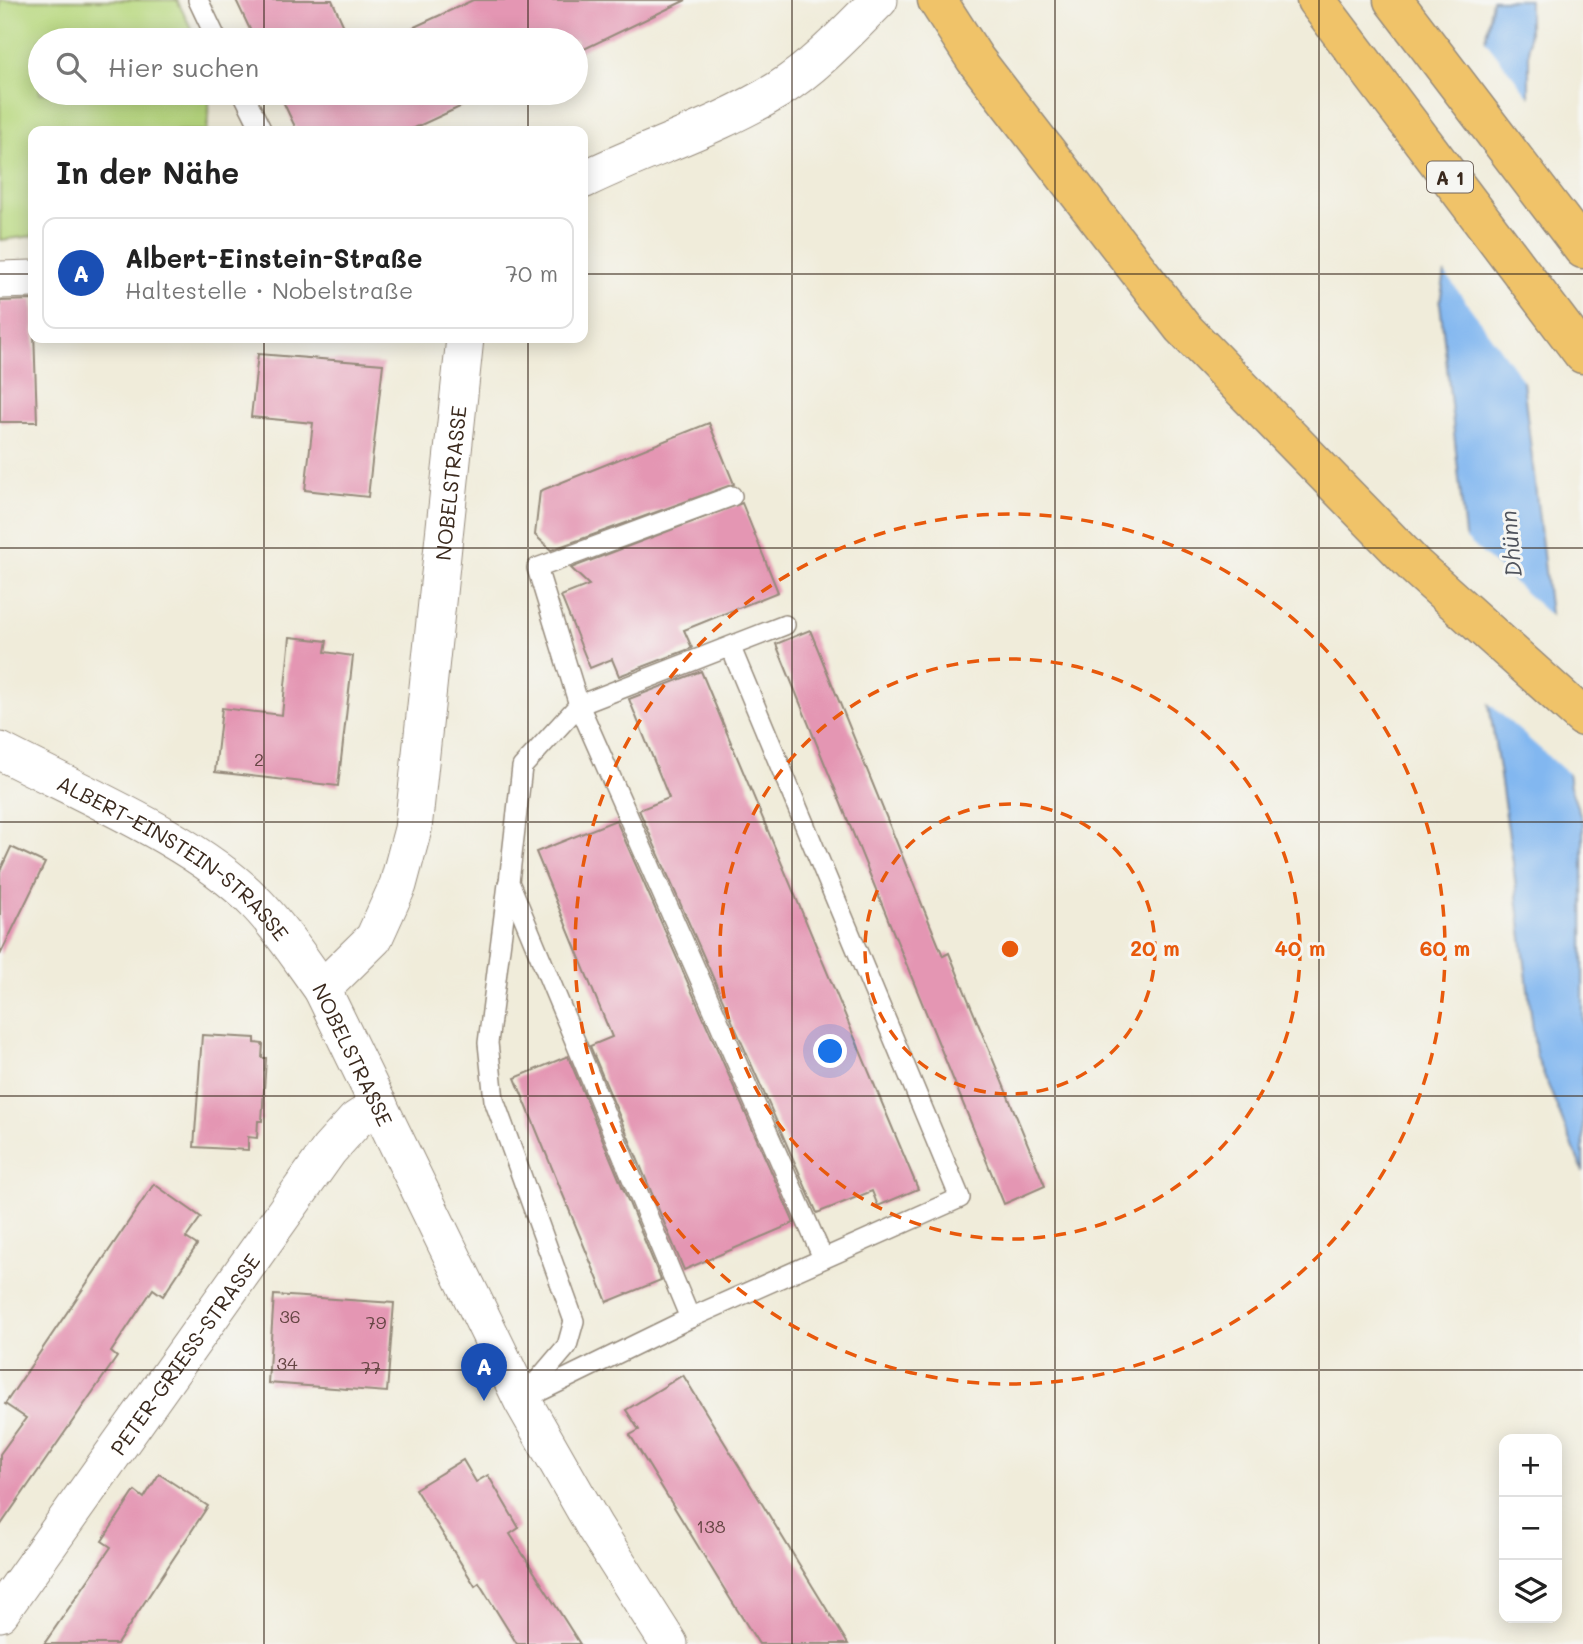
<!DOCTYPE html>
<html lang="de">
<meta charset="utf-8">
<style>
:root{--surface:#fff;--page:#f6f6f6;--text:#222;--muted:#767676;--line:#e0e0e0;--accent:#111827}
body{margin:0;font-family:Mali,sans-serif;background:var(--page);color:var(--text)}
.controls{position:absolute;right:21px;bottom:21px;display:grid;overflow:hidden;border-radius:14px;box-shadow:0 4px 18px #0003}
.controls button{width:63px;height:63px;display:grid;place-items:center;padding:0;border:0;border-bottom:2px solid var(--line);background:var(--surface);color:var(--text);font:35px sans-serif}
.you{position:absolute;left:831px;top:1052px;width:24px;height:24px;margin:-18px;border:5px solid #fff;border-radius:50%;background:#1a73e8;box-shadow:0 0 0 10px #1a73e833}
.badge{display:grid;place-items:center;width:46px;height:46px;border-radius:50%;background:var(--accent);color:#fff;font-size:23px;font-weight:700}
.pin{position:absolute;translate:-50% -58px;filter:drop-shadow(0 2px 4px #0008)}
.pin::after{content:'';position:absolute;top:37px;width:24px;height:21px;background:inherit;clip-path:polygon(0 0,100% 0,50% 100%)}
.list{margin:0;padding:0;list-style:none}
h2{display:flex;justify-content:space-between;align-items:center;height:91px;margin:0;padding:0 28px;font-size:30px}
h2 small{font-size:23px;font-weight:400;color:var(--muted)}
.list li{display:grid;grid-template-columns:46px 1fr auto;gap:21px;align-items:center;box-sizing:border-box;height:112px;margin:0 14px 14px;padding:0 14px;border:2px solid var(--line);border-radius:14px}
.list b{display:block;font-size:26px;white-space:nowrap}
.list p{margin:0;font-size:23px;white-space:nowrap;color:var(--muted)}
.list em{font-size:23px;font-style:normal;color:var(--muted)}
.icon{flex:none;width:38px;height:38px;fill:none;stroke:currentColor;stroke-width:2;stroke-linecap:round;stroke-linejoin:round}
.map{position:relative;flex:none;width:1583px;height:1644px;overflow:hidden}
.search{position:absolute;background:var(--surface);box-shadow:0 4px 18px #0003;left:28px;top:28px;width:560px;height:77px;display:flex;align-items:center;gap:18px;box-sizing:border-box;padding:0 24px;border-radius:38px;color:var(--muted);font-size:26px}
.panel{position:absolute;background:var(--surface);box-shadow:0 4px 18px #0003;left:28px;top:126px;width:560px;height:217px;border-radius:14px}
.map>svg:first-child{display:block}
.green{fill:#b8d87f;stroke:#7a814e;stroke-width:2}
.water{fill:#82b7f0;stroke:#5e7087;stroke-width:2}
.pier{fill:#f0ecda}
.building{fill:#e496b3}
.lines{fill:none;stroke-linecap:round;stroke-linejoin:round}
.service-casing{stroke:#968b7c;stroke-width:22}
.minor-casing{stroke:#968b7c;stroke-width:39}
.motorway-casing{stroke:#968b7c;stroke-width:41}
.service{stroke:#fff;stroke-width:19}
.minor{stroke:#fff;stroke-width:37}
.motorway{stroke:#f0c369;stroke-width:38}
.grid{fill:none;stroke:#3b2a1e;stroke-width:2;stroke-opacity:0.55}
.ring{fill:none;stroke:#e8590c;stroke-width:3.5;stroke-dasharray:12 9}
.labels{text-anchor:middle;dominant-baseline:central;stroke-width:6;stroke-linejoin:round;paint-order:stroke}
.number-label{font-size:18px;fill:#654543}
.shield{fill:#f6f6f2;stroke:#73675e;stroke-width:2}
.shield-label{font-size:19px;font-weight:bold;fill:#3b2a1e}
.street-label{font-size:21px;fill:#3b2a1e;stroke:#f6f6f2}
.water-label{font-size:23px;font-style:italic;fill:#50545d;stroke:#f6f6f2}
.centre{fill:#e8590c;stroke:#f6f6f2;stroke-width:3.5}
.ring-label{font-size:21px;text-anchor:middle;font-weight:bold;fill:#e8590c;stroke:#f6f6f2;stroke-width:6;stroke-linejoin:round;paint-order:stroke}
</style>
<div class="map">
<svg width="1583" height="1644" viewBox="0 0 1583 1644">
<rect width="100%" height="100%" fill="#f6f6f2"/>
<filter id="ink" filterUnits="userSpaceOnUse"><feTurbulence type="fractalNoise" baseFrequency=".0143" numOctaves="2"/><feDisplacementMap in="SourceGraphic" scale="14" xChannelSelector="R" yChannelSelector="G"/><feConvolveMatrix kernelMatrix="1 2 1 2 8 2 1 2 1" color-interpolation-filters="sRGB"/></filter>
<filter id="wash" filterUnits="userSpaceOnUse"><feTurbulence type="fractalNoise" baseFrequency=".00686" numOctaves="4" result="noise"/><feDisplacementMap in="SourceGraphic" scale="28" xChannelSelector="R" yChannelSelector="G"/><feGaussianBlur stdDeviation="1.57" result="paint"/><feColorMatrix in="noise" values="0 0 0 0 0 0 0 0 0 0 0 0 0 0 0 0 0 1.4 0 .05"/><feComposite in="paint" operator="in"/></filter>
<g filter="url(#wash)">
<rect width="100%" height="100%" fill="#f0ecda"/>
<path class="green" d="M0,0h177l20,40h-157v53h170l-3,38h-174v105l-33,4z"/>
<path class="water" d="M1492,0h37v102l-8,135 1,135 48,415 13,36v349l-47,-117 -24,-200 -43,-282 -29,-271z"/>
<g class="pier">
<path d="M1482,36l51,66 -9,136 3,148 -85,-117z"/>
<path d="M1462,535l92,84 19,159 -88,-78z"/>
</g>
<g id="blocks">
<g class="building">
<path d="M236,0h96l18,40h-95z"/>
<path d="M473,0h213l-110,53v-13h-190z"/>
<path d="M279,93h211l-82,38h-111z"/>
<path d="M33,300l4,122h-37v-121z"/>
<path d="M258,354l125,10 -15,133 -63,-7 8,-67 -62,-6z"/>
<path d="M709,423l25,61 -183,66 -16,-15 5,-44z"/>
<path d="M742,503l36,89 -94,38 8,18 -73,28 -7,-17 -22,9 -29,-72 28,-11 -18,-17z"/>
<path d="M810,630l133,326 6,-3 96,233 -41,18 -228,-560z"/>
<path d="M290,637l37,4 -2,11 28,4 -15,130 -123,-14 7,-64 60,7z"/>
<path d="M701,671l217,518 -40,17 -6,-15 -55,22 -178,-403 30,-12 -40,-99z"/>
<path d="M616,820l178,403 -110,47 -94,-224 22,-9 -76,-185z"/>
<path d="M11,847l34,16 -45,92v-84z"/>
<path d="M202,1035l53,3v5l8,1 -1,14h4l-4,63h-4l-1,17 -9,-1v13l-54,-3z"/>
<path d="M568,1056l93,224 -54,22 -92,-224z"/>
<path d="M154,1184l47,33 -15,21 11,7 -34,51 -10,-7 -42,63 6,5 -117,169v-72l26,-36 -21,-14z"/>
<path d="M274,1295l120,8 -7,89 -119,-9z"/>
<path d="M683,1375l27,44 138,225h-89l-28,-44 -101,-165 9,-5 -13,-20z"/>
<path d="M463,1460l13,22 12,-7 31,53 -9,6 70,110h-63l-38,-61 -4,3 -60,-97z"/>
<path d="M159,1474l49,32 -91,138h-73l67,-97 -9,-6 33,-50 9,7z"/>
</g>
</g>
</g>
<g filter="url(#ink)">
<use href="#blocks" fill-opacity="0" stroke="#968b7c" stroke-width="2"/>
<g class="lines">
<defs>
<g id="service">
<path d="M198,0l19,40"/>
<path d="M243,93l19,38"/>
<path d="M732,496l-195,72 42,137 206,-80"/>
<path d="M508,884l-20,159 6,57 80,221 -7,25 -40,47"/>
<path d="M690,1318l-181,-436 13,-115 57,-62 244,553"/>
<path d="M522,1400l168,-82 270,-120 -229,-550"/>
</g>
<g id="minor">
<path d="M583,180c65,-32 133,-52 195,-90 38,-24 70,-59 101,-90"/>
<path d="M0,280l33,-1"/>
<path id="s1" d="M0,751c78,41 198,90 257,153 25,26 44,56 65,85l200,411 72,126 75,118"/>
<path id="s2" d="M322,989l52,-51 24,-53 15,-56 52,-491"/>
<path id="s3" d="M0,1613l329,-463 27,-30 23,-15"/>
</g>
<g id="motorway">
<path d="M937,0l38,59 207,268 234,240 167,150"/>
<path d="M1316,0l267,354"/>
<path d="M1393,0l190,249"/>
</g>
</defs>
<use href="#service" class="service-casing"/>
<use href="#minor" class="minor-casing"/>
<use href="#motorway" class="motorway-casing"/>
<use href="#service" class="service"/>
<use href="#minor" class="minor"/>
<use href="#motorway" class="motorway"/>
</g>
</g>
<path class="grid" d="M264,0v40M528,0v40M792,0v1644M1055,0v1644M1319,0v1644M264,93v38M528,93v38M0,274h33M583,274h1000M264,338v1306M528,338v1306M0,548h1583M0,822h1583M0,1096h1583M0,1370h1583"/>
<g class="ring">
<circle cx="1010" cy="949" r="145"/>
<circle cx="1010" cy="949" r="290"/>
<circle cx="1010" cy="949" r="435"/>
</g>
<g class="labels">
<g class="number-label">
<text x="259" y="759">2</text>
<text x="290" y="1316">36</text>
<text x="376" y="1322">79</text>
<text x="287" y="1363">34</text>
<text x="371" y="1367">77</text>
<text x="711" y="1526">138</text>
</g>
<rect class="shield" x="1427" y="161.5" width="46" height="31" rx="5"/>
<g class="shield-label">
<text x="1450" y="177">A 1</text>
</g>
<g class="street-label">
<text stroke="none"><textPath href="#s2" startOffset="537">NOBELSTRASSE</textPath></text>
<text stroke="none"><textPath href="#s1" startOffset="205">ALBERT-EINSTEIN-STRASSE</textPath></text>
<text stroke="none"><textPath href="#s1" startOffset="480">NOBELSTRASSE</textPath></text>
<text stroke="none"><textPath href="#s3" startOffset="318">PETER-GRIESS-STRASSE</textPath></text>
</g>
<g class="water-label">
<text transform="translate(1510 544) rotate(-95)">Dhünn</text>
</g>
</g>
<circle cx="1010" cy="949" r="10" class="centre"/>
<g class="ring-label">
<text x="1155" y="956">20 m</text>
<text x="1300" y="956">40 m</text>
<text x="1445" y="956">60 m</text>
</g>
</svg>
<div class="controls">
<button>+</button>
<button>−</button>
<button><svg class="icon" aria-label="layers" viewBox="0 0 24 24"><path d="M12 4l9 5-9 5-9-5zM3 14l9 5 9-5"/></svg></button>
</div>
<div class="you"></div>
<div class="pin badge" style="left:484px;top:1401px;background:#1a4fb4">A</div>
<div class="search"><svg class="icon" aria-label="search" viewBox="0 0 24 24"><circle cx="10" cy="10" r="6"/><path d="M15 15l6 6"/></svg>Hier suchen</div>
<section class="panel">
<h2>In der Nähe<small></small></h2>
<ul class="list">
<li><span class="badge" style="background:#1a4fb4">A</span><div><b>Albert-Einstein-Straße</b><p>Haltestelle · Nobelstraße</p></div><em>70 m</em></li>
</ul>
</section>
</div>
